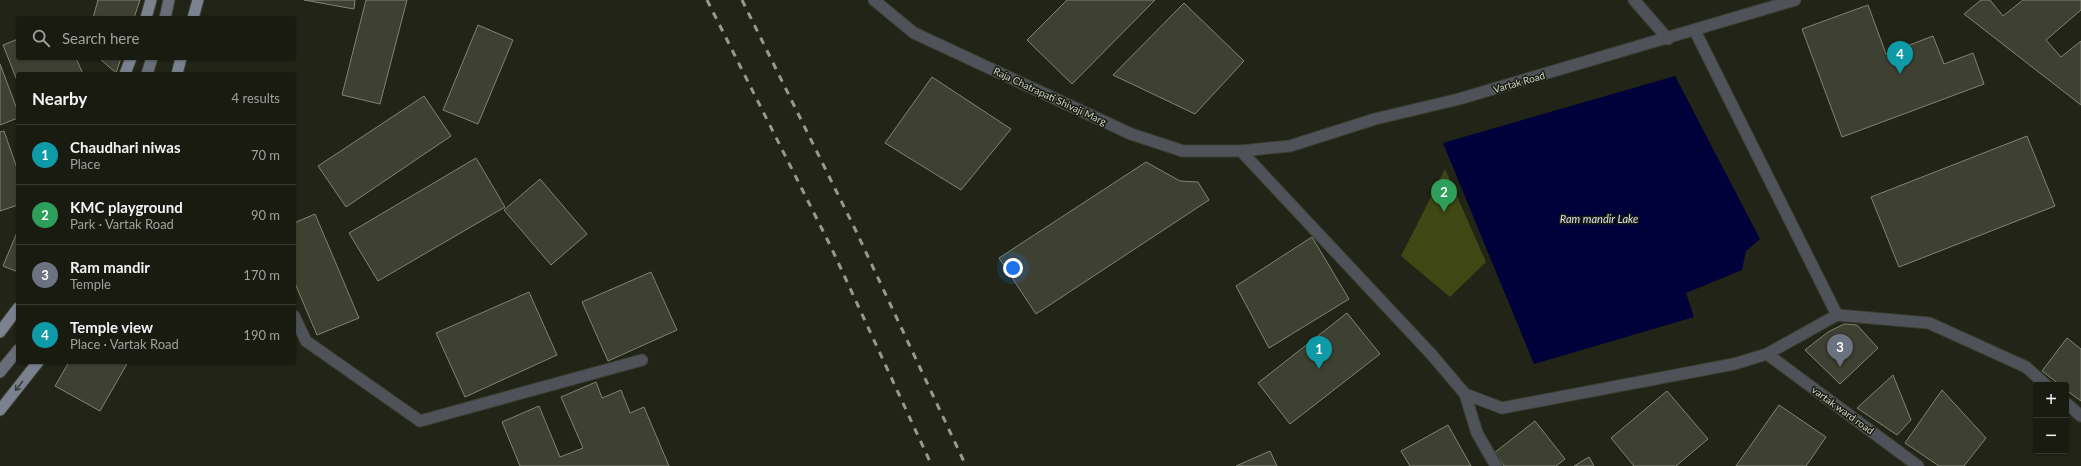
<!DOCTYPE html>
<meta charset="utf-8">
<style>
:root{--surface:#191b10;--page:#26281e;--text:#f1f3f6;--muted:#9fa19f;--line:#373930;--accent:#b45309}
body{margin:0;font-family:Lato,sans-serif;background:var(--page);color:var(--text)}
.controls{position:absolute;right:12px;bottom:12px;display:grid;overflow:hidden;border-radius:4px;box-shadow:0 1px 3px #0004}
.controls button{width:36px;height:36px;display:grid;place-items:center;padding:0;border:0;border-bottom:1px solid var(--line);background:var(--surface);color:var(--text);font:20px sans-serif}
.you{position:absolute;left:1013px;top:268px;width:14px;height:14px;margin:-10px;border:3px solid #fff;border-radius:50%;background:#1a73e8;box-shadow:0 0 0 6px #1a73e833}
.badge{display:grid;place-items:center;width:26px;height:26px;border-radius:50%;background:var(--accent);color:#fff;font-size:13px;font-weight:700}
.pin{position:absolute;translate:-50% -33px;filter:drop-shadow(0 1px 2px #0008)}
.pin::after{content:'';position:absolute;top:21px;width:14px;height:12px;background:inherit;clip-path:polygon(0 0,100% 0,50% 100%)}
.list{margin:0;padding:0;list-style:none}
h2{display:flex;justify-content:space-between;align-items:center;height:52px;margin:0;padding:0 16px;font-size:17px}
h2 small{font-size:13px;font-weight:400;color:var(--muted)}
.list li{display:grid;grid-template-columns:26px 1fr auto;gap:12px;align-items:center;box-sizing:border-box;height:60px;padding:0 16px;border-top:1px solid var(--line)}
.list b{display:block;font-size:15px;white-space:nowrap}
.list p{margin:0;font-size:13px;white-space:nowrap;color:var(--muted)}
.list em{font-size:13px;font-style:normal;color:var(--muted)}
.icon{flex:none;width:22px;height:22px;fill:none;stroke:currentColor;stroke-width:2;stroke-linecap:round;stroke-linejoin:round}
.map{position:relative;flex:none;width:2081px;height:466px;overflow:hidden}
.search{position:absolute;background:var(--surface);box-shadow:0 1px 3px #0004;left:16px;top:16px;width:280px;height:44px;display:flex;align-items:center;gap:10px;box-sizing:border-box;padding:0 14px;border-radius:4px;color:var(--muted);font-size:15px}
.panel{position:absolute;background:var(--surface);box-shadow:0 1px 3px #0004;left:16px;top:72px;width:280px;height:292px;border-radius:4px}
.map>svg:first-child{display:block}
.green{fill:#3f4714}
.water{fill:#00003a}
.building{fill:#3e4132;stroke:#808473}
.lines{fill:none;stroke-linecap:round;stroke-linejoin:round}
.minor-casing{stroke:#3d4033;stroke-width:13}
.tertiary-casing{stroke:#3d4033;stroke-width:13}
.secondary-casing{stroke:#3d4033;stroke-width:13}
.primary-casing{stroke:#3d4033;stroke-width:13}
.minor{stroke:#4f5359;stroke-width:11}
.tertiary{stroke:#4f5359;stroke-width:11}
.secondary{stroke:#686d78;stroke-width:11}
.primary{stroke:#7b828f;stroke-width:11}
.rail{stroke:#96998d;stroke-width:3;stroke-dasharray:7 7;stroke-linecap:butt}
.oneway{stroke:#3b3f3a}
.labels{text-anchor:middle;dominant-baseline:central;stroke-width:3;stroke-linejoin:round;paint-order:stroke}
.street-label{font-size:10px;fill:#d1d4ca;stroke:#181b0d}
.water-label{font-size:11px;font-style:italic;fill:#d7e1f5;stroke:#181b0d}
</style>
<div class="map">
<svg width="2081" height="466" viewBox="0 0 2081 466">
<rect width="100%" height="100%" fill="#212416"/>
<path class="green" d="M1445,169l41,93 -36,35 -49,-41z"/>
<path class="water" d="M1675,76l85,163 -14,12 -4,19 -56,23 8,24 -160,47 -91,-221z"/>
<g class="building">
<path d="M98,0h42l-6,18h-41z"/>
<path d="M304,0h51l-1,9z"/>
<path d="M366,0h41l-27,104 -38,-9z"/>
<path d="M1067,0h88l-83,84 -45,-44z"/>
<path d="M1981,0h9l13,16 20,-16h58v10l-35,30 15,17 20,-16v64l-117,-91z"/>
<path d="M1184,3l60,58 -49,53 -82,-39z"/>
<path d="M1868,5l18,49 47,-18 11,28 29,-11 11,31 -142,53 -40,-108z"/>
<path d="M478,25l35,15 -35,84 -35,-14z"/>
<path d="M18,39v19h58l7,16h-65v9l-15,-38z"/>
<path d="M99,58h22l-5,15z"/>
<path d="M0,64l18,48v6l-18,7z"/>
<path d="M932,77l79,52 -50,61 -76,-47z"/>
<path d="M424,96l27,40 -105,71 -28,-41z"/>
<path d="M4,131l14,40v34l-18,6v-79z"/>
<path d="M2027,136l28,70 -156,61 -28,-70z"/>
<path d="M476,158l29,49 -127,74 -29,-48z"/>
<path d="M1146,162l34,19 18,1 11,18 -173,114 -37,-56z"/>
<path d="M540,179l47,55 -36,31 -47,-55z"/>
<path d="M315,214l44,104 -42,17 -23,-54v-58z"/>
<path d="M18,230v42l-15,-6z"/>
<path d="M1312,237l37,62 -80,49 -33,-62z"/>
<path d="M651,272l26,58 -69,31 -26,-59z"/>
<path d="M529,292l28,63 -92,42 -29,-64z"/>
<path d="M1347,313l33,41 -90,70 -32,-41z"/>
<path d="M1844,324l13,1 21,23 -38,36 -35,-34 23,-18z"/>
<path d="M2067,338l14,11v52l-15,-11v-5h-6l-18,-14z"/>
<path d="M69,362h59l-28,49 -45,-25z"/>
<path d="M1893,375l18,45 -14,15 -40,-27z"/>
<path d="M596,382l6,16 19,-8 9,23 14,-6 25,59h-149l-18,-44 37,-16 21,51 23,-9 -22,-51z"/>
<path d="M1942,390l44,48 -22,28h-25l-34,-23z"/>
<path d="M1667,391l41,48 -32,27h-42l-23,-28z"/>
<path d="M1779,405l47,32 -20,29h-70z"/>
<path d="M1535,421l30,38 -9,7h-52l-10,-13z"/>
<path d="M1448,425l23,41h-61l-9,-15z"/>
<path d="M1270,451l7,15h-41z"/>
<path d="M1589,457l5,9h-20z"/>
</g>
<g class="lines">
<defs>
<g id="minor">
<path d="M1634,0l34,39"/>
<path d="M1695,31l142,284"/>
<path d="M1241,151l191,204 33,39 37,14 232,-44 33,-10 70,-39 92,8 97,44 20,18"/>
<path d="M294,316l12,25 114,80 222,-61"/>
<path d="M1767,354l151,112"/>
<path d="M1465,394l12,39 19,33"/>
<path d="M2066,403l15,13"/>
</g>
<path id="tertiary" d="M874,0l40,33 217,101 52,17h58l49,-5 85,-27 84,-20 336,-99"/>
<g id="secondary">
<path d="M165,18l4,-18"/>
<path d="M147,74l5,-16"/>
<path d="M0,372l18,-22"/>
</g>
<g id="primary">
<path d="M146,18l5,-18"/>
<path d="M193,18l5,-18"/>
<path d="M125,74l6,-16"/>
<path d="M177,74l4,-16"/>
<path d="M0,332l18,-24"/>
<path d="M0,410l38,-48"/>
</g>
</defs>
<use href="#minor" class="minor-casing"/>
<use href="#tertiary" class="tertiary-casing"/>
<use href="#secondary" class="secondary-casing"/>
<use href="#primary" class="primary-casing"/>
<use href="#minor" class="minor"/>
<use href="#tertiary" class="tertiary"/>
<use href="#secondary" class="secondary"/>
<use href="#primary" class="primary"/>
<g class="rail">
<path d="M707,0l124,247 101,219"/>
<path d="M742,0l114,231 110,235"/>
</g>
</g>
<defs><path id="oneway-shaft" d="M-6 0H5M1.5-3L5.5 0L1.5 3" fill="none" stroke-width="1.6" stroke-linecap="round" stroke-linejoin="round"/></defs>
<use class="oneway" href="#oneway-shaft" transform="translate(19 386) rotate(128)"/>
<g class="labels">
<g class="street-label">
<text transform="translate(1519 82) rotate(-16)">Vartak Road</text>
<text transform="translate(1050 96) rotate(25)">Raja Chatrapati Shivaji Marg</text>
<text transform="translate(1843 410) rotate(36)">vartak ward road</text>
</g>
<g class="water-label">
<text x="1599" y="218">Ram mandir Lake</text>
</g>
</g>
</svg>
<div class="controls">
<button>+</button>
<button>−</button>
</div>
<div class="you"></div>
<div class="pin badge" style="left:1319px;top:369px;background:#0f9aa8">1</div>
<div class="pin badge" style="left:1444px;top:212px;background:#2e9e5b">2</div>
<div class="pin badge" style="left:1840px;top:367px;background:#6b7280">3</div>
<div class="pin badge" style="left:1900px;top:74px;background:#0f9aa8">4</div>
<div class="search"><svg class="icon" aria-label="search" viewBox="0 0 24 24"><circle cx="10" cy="10" r="6"/><path d="M15 15l6 6"/></svg>Search here</div>
<section class="panel">
<h2>Nearby<small>4 results</small></h2>
<ul class="list">
<li><span class="badge" style="background:#0f9aa8">1</span><div><b>Chaudhari niwas</b><p>Place</p></div><em>70 m</em></li>
<li><span class="badge" style="background:#2e9e5b">2</span><div><b>KMC playground</b><p>Park · Vartak Road</p></div><em>90 m</em></li>
<li><span class="badge" style="background:#6b7280">3</span><div><b>Ram mandir</b><p>Temple</p></div><em>170 m</em></li>
<li><span class="badge" style="background:#0f9aa8">4</span><div><b>Temple view</b><p>Place · Vartak Road</p></div><em>190 m</em></li>
</ul>
</section>
</div>
